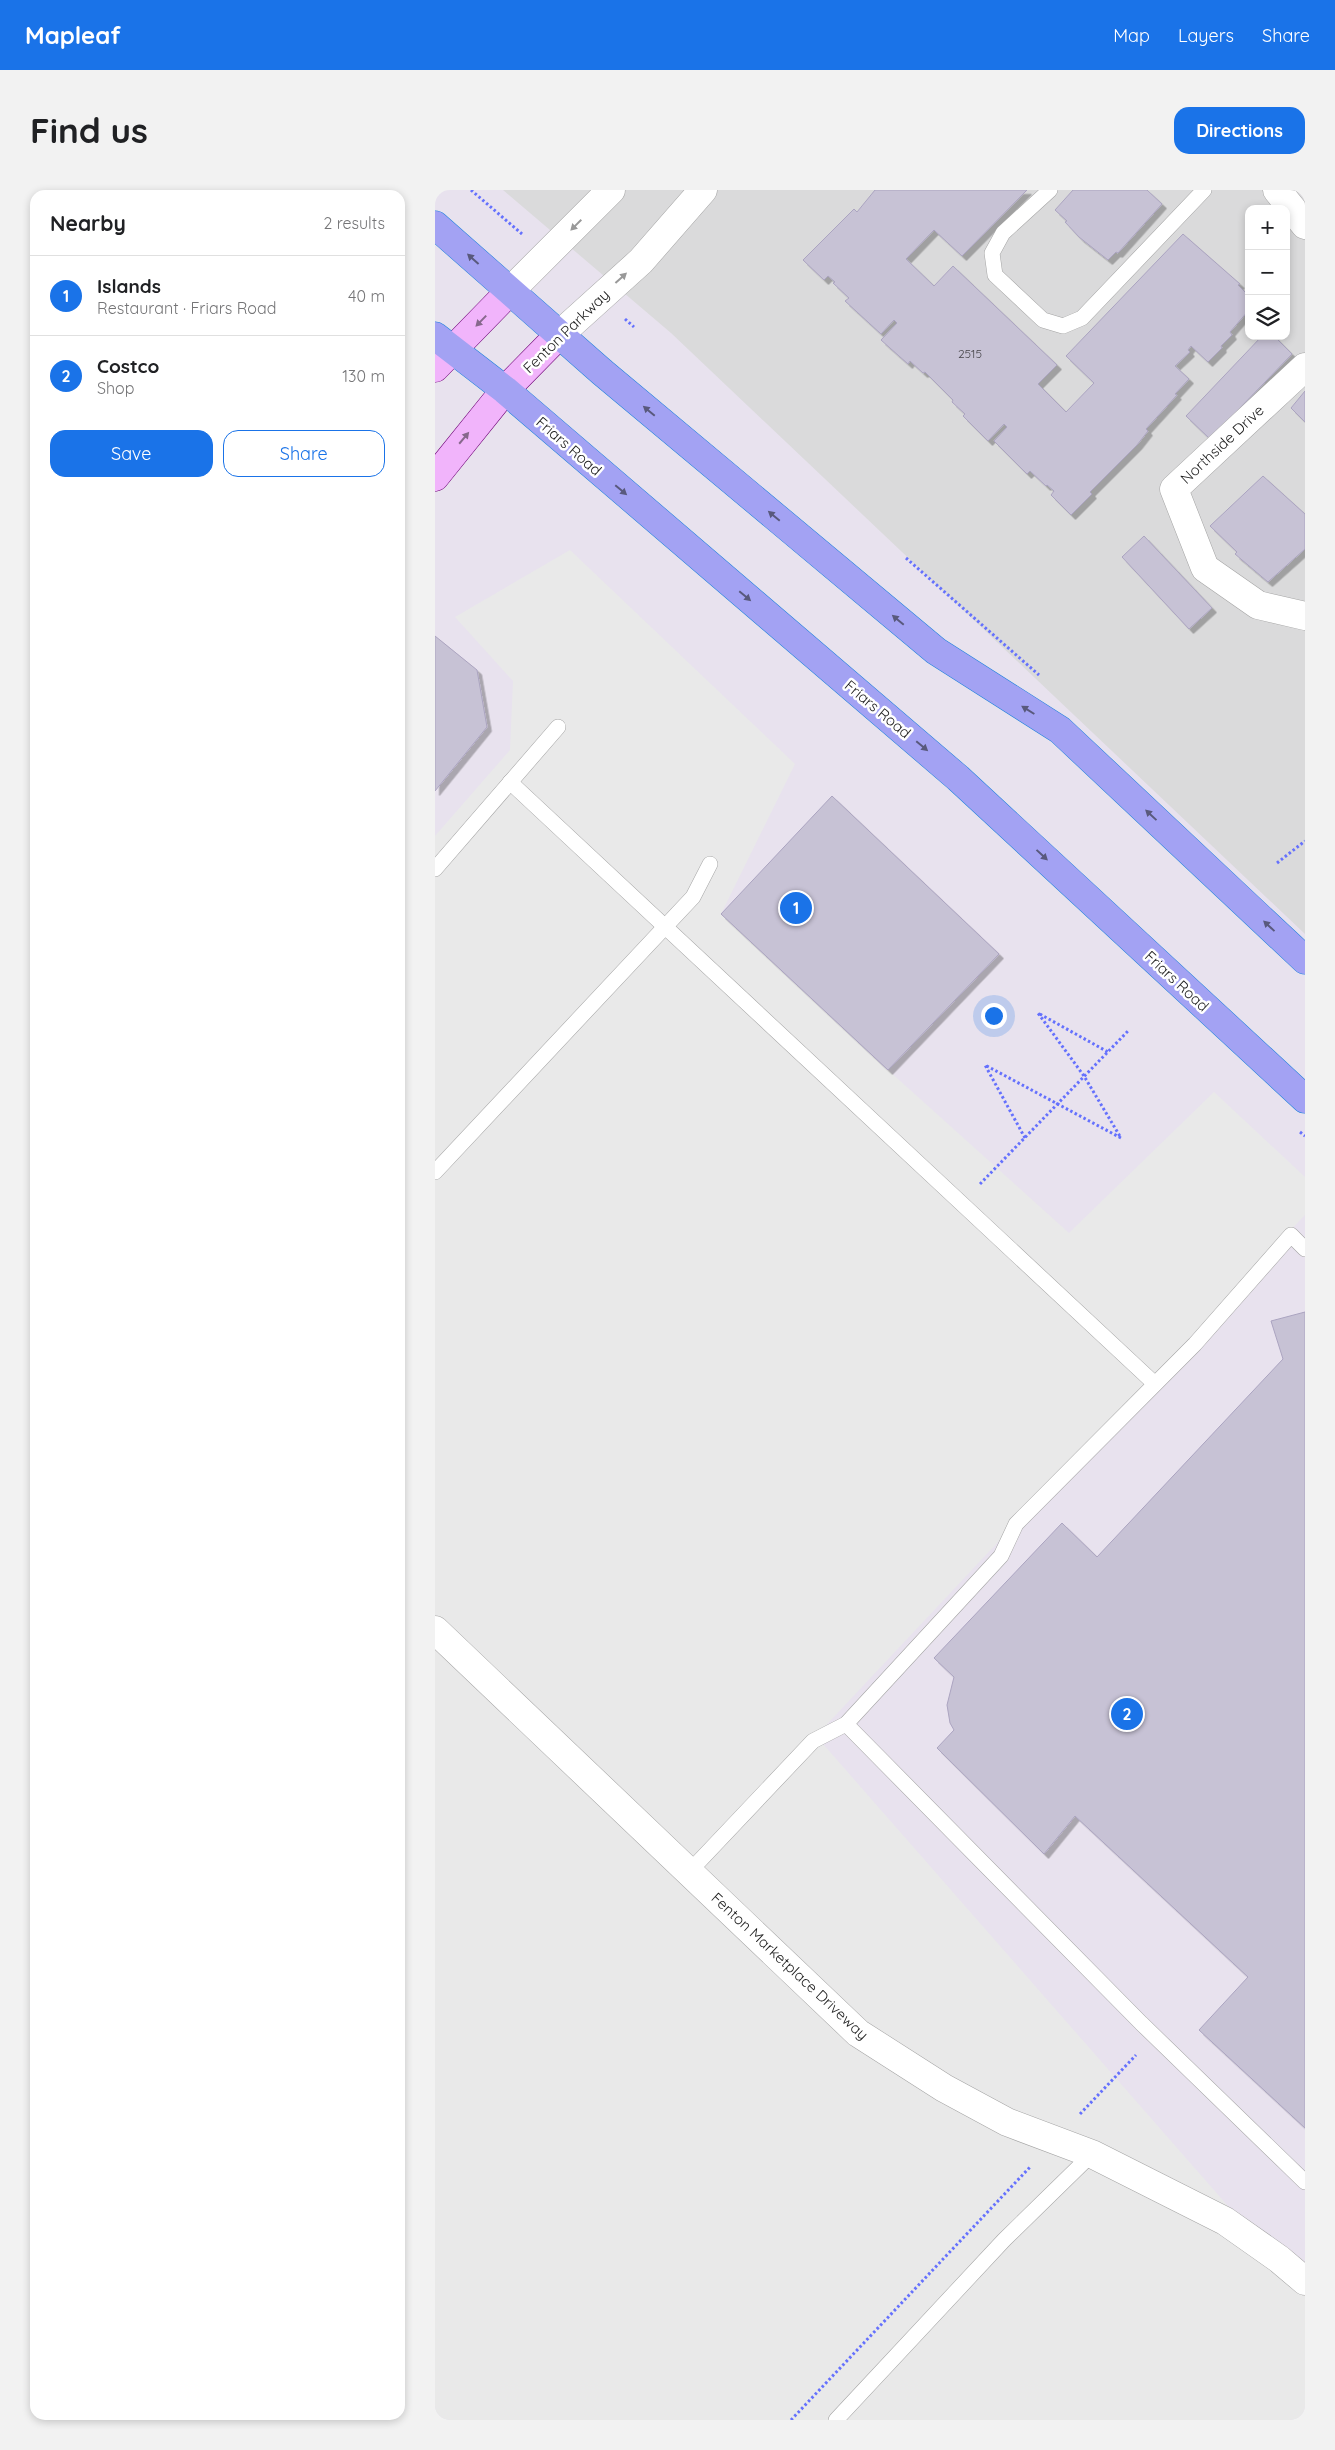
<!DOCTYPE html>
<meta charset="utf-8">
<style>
:root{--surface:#fff;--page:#f2f2f2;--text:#202124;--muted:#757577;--line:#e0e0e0;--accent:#1a73e8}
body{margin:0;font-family:Quicksand,sans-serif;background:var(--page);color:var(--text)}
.controls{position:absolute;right:15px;top:15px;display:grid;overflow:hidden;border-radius:10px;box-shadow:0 2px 8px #0003}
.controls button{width:45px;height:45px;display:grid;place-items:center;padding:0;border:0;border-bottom:1px solid var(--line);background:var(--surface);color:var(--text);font:25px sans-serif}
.you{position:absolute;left:558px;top:825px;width:18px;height:18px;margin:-12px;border:4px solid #fff;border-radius:50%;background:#1a73e8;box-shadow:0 0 0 8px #1a73e833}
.badge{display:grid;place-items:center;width:32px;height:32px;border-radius:50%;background:var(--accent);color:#fff;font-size:16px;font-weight:700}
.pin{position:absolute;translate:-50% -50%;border:2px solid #fff;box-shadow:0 1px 5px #0006}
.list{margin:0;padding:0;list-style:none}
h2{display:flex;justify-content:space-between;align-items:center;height:65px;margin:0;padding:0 20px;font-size:21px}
h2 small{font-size:16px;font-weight:400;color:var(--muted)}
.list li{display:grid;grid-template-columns:32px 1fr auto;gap:15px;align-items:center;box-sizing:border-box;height:80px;padding:0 20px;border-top:1px solid var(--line)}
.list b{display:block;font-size:19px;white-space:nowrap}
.list p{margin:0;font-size:16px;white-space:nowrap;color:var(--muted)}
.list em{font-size:16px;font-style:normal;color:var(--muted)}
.actions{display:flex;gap:10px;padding:15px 20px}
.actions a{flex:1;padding:11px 0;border:1px solid var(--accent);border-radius:15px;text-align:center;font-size:18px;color:var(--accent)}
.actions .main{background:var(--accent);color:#fff}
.icon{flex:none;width:28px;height:28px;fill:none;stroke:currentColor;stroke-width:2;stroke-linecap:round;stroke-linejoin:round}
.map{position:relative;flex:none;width:870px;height:2230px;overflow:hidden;border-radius:15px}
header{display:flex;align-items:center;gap:30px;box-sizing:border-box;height:70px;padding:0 25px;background:var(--accent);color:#fff}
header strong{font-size:24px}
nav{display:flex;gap:28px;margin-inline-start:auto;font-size:18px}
.intro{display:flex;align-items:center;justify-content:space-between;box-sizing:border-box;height:120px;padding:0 30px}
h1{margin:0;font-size:35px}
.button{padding:12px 22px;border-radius:15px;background:var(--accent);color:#fff;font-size:18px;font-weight:700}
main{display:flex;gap:30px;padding:0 30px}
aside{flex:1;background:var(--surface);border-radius:15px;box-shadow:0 2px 8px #0003}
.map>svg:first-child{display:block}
.residential{fill:#dadadb;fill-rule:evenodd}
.parking{fill:#e9e9e9}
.building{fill:#c7c2d5;stroke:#aba4c0;filter:url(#shadow)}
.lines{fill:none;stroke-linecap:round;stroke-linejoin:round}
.service-casing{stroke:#a4a4a4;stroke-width:16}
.minor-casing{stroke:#a4a4a4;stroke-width:29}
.tertiary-casing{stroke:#a4a4a4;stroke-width:29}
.secondary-casing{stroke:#6d0275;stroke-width:29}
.trunk-casing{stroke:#2083dc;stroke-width:29}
.path{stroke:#6571fd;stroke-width:3;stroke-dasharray:2.5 2.5;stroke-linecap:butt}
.service{stroke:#fff;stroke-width:15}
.minor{stroke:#fff;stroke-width:28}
.tertiary{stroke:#fff;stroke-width:28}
.secondary{stroke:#f1b4fb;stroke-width:28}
.trunk{stroke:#a3a2f3;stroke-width:28}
.oneway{fill:#999}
.oneway2{fill:#59597d}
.oneway3{fill:#87688c}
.labels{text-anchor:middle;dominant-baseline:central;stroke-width:5;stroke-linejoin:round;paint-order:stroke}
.number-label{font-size:12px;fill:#48464b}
.street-label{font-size:15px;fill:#1d1d1d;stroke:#fff}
</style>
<header>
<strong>Mapleaf</strong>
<nav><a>Map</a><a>Layers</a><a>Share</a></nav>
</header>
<div class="intro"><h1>Find us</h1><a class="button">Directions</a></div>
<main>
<aside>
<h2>Nearby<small>2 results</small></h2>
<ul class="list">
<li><span class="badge">1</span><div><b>Islands</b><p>Restaurant · Friars Road</p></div><em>40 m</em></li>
<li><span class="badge">2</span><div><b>Costco</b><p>Shop</p></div><em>130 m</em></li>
</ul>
<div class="actions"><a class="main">Save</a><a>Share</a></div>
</aside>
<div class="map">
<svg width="870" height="2230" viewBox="0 0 870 2230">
<defs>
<filter id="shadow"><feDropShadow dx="4.5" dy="4.5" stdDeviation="0" flood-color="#0004"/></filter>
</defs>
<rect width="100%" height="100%" fill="#e8e2ee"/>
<path class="residential" d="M68,0h802v744l-634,-601zM814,19h37v127h-37z"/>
<path class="parking" d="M135,360l225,214 -74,150 167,156 181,163 145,-141 91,85v38l-489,521 489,558v126h-870v-1584l75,-86 3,-69 -58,-64z"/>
<g class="building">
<path d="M440,0h152l-65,66 -28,-26 -28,29 28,27 19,-20 104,99 -19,19 28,28 28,-29 -28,-27 117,-122 57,50 -2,1 11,11v14l-19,22 2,3 -11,11 1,2 -14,14 -17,-16 -3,4 2,2 -15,14 14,13 -14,15 2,1 -31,34 2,2 -11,14 -47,47 2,2 -21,21 -20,-20 3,-4 -7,-6 -1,1 -16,-15 -3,3 -33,-33 13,-14 -3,-3 -16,17 -25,-25 2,-2 -13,-12 1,-2 -28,-28 -2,1 -13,-12 -2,3 -27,-24 16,-17 -3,-3 -13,14 -36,-33 4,-3 -16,-15 2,-1 -7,-6 -4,4 -21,-20 51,-51 3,3z"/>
<path d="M638,0h74l15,14 -44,49 -2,-1 -8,8 -29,-23 -14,-15 2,-1 -12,-11z"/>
<path d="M827,146h12l18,18 -82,85 -24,-23z"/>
<path d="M870,201v31l-14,-14z"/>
<path d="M828,286l42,38v35l-37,33 -33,-28 2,-2 -27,-26z"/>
<path d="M709,346l68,72 -23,21 -67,-72z"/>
<path d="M0,446l42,34 10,57 -52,64z"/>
<path d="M397,606l167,158 -111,116 -167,-156z"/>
<path d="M870,1122v816l-106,-98 49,-53 -173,-161 -31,38 -107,-106 17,-18 -4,-7 -3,-18 7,-28 -20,-19 128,-135 35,34 186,-198 -12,-38z"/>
</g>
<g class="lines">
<defs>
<g id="service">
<path d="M615,0l-47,43 -11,20 3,22 48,45 20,6 19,-8 122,-128"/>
<path d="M75,592l645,602"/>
<path d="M0,679l123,-142"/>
<path d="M0,982l258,-275 17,-33"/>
<path d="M870,1059l-14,-14 -96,109 -179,180 -15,32 -155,168 295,299 164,159"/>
<path d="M254,1682l124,-131 33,-17"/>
<path d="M401,2230l168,-180 88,-86"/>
</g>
<g id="minor">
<path d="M842,0l28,35"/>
<path d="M870,177l-131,122 31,79 53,37 47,11"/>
<path d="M0,1440l423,403 86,55 63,34 85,32 133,67 54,38 26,22"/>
</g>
<g id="tertiary">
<path d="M74,102l102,-102"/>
<path d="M124,145l82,-74 62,-71"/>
</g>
<g id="secondary">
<path d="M0,178l74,-76"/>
<path d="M0,287l70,-87 54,-55"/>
</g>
<g id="trunk">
<path d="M0,35l167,147 334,279 124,79 245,230"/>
<path d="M0,146l70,54 453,388 347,321"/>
</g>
</defs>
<use href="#service" class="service-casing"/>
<use href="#minor" class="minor-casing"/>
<use href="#tertiary" class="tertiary-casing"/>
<use href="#secondary" class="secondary-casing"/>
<use href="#trunk" class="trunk-casing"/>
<g class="path">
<path d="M36,0l51,44"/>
<path d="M190,129l9,8"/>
<path d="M471,368l133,117"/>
<path d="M842,673l28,-22"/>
<path d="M865,942l5,4"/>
<path d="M590,948l-40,-73 136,73 -37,-62 -46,-63 70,39"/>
<path d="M545,994l149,-154"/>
<path d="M645,1924l56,-59"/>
<path d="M356,2230l240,-254"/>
</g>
<use href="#service" class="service"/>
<use href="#minor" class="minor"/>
<use href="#tertiary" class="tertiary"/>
<use href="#secondary" class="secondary"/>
<use href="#trunk" class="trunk"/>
</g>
<defs><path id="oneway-solid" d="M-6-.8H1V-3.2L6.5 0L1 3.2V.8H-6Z" transform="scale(1.25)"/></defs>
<g class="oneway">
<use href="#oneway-solid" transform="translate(141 35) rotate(135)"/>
<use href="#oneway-solid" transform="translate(186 88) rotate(-42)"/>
</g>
<g class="oneway2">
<use href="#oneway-solid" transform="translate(38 69) rotate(-138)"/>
<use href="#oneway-solid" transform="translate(214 221) rotate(-140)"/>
<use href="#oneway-solid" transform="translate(186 300) rotate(40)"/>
<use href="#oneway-solid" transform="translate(339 326) rotate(-140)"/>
<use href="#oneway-solid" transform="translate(310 406) rotate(40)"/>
<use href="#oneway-solid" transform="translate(463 430) rotate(-140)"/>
<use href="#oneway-solid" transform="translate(593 520) rotate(-148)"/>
<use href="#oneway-solid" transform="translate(487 556) rotate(40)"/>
<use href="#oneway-solid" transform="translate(716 625) rotate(-137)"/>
<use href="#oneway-solid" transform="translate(607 665) rotate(43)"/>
<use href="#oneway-solid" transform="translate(834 736) rotate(-137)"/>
</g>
<g class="oneway3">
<use href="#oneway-solid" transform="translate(46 131) rotate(134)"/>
<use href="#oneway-solid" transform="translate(29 248) rotate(-50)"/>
</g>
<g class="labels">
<g class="number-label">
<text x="535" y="163">2515</text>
</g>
<g class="street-label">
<text transform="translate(131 141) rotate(-44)">Fenton Parkway</text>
<text transform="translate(787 254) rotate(-43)">Northside Drive</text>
<text transform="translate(134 256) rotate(41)">Friars Road</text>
<text transform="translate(443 519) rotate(40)">Friars Road</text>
<text transform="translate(742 791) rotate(43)">Friars Road</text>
<text transform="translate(355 1776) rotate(43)">Fenton Marketplace Driveway</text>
</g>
</g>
</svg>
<div class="controls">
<button>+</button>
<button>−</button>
<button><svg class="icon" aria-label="layers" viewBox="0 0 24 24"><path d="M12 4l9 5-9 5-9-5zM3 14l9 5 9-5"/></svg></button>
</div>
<div class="you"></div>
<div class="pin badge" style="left:361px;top:718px">1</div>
<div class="pin badge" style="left:692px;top:1524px">2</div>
</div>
</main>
